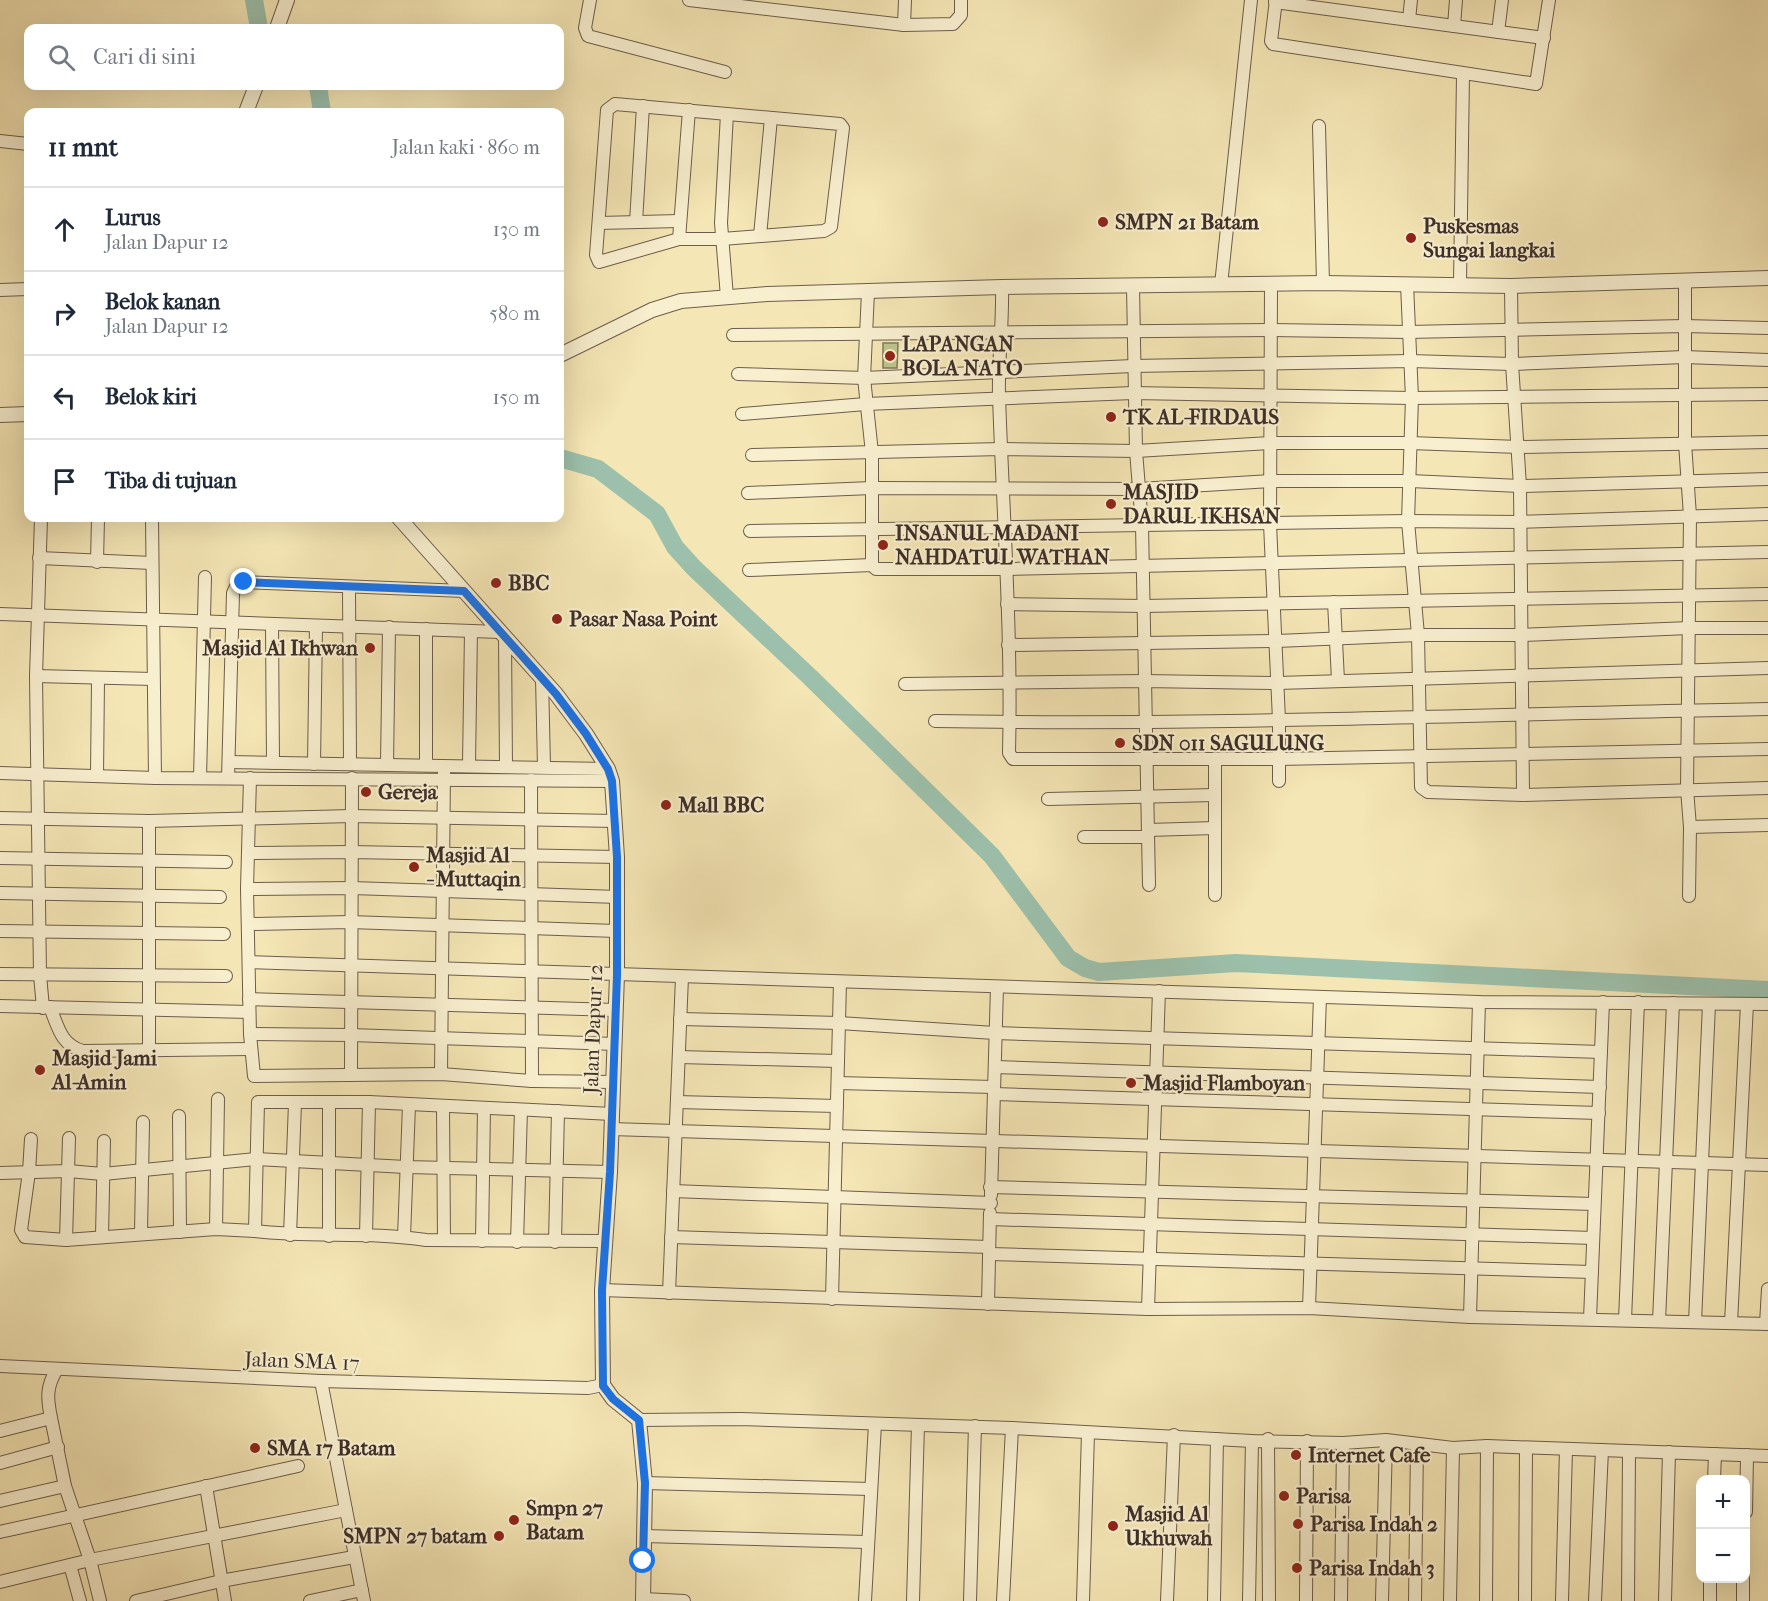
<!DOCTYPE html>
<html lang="id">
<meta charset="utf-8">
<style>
:root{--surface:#fff;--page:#f2f2f3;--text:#1f2937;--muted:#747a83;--line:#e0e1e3}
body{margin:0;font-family:"IM FELL French Canon",serif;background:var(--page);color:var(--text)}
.controls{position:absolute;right:18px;bottom:18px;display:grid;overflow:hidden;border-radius:12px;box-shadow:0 6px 24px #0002}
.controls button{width:54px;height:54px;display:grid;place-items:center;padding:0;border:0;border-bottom:2px solid var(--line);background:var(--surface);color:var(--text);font:30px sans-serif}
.stop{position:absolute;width:18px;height:18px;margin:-14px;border:4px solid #1a73e8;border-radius:50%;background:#fff}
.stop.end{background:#1a73e8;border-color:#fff;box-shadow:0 2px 6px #0008}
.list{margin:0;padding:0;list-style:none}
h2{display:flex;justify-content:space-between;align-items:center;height:78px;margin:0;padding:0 24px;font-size:26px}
h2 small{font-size:20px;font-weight:400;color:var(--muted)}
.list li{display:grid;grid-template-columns:39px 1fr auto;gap:18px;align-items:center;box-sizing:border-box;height:84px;padding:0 24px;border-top:2px solid var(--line)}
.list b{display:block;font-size:22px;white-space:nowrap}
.list p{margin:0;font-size:20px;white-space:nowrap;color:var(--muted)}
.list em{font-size:20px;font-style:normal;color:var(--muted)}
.icon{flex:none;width:33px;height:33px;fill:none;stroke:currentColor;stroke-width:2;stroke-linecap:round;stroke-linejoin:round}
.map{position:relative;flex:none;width:1768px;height:1601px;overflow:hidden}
.search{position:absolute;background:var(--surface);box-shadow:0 6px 24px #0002;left:24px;top:24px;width:540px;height:66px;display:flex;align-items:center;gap:15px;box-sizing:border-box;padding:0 21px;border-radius:12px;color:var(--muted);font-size:22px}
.panel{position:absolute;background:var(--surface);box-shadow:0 6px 24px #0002;left:24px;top:108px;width:540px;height:414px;border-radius:12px}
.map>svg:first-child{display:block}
.green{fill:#bdc48c;stroke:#7e7a5a;stroke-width:1.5}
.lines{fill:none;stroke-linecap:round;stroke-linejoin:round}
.river{stroke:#9cc0ab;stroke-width:18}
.minor-casing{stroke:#6c5d4c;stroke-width:14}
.tertiary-casing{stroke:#6c5d4c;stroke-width:16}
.minor{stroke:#f8efcf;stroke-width:12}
.tertiary{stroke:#f8efcf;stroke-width:14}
.route{stroke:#1a73e8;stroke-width:8}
.poi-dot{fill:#8f2418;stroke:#f8efcf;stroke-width:2}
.labels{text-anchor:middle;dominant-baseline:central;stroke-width:4.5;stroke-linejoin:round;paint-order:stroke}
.poi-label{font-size:21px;font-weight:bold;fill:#3e2f29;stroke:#f8efcf;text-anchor:start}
.street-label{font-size:21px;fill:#3e2f29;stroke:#f8efcf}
</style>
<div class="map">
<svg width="1768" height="1601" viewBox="0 0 1768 1601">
<rect width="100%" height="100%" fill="#f5e6b5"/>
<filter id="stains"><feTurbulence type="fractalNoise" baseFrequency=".00333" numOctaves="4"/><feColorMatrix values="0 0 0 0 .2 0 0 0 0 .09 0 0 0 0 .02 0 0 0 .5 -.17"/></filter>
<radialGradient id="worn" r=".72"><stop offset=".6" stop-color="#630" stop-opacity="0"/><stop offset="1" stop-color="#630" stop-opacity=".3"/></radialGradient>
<path class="green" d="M883,343h15l-1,25h-14z"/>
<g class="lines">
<g class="river">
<path d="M254,0l5,28"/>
<path d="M318,86l4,26"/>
<path d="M560,458l38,11 59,45 18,33 19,21 116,109 182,179 76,102 17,10 14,4 137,-9 532,27"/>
</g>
<defs>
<g id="minor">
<path d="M590,0l-5,28 3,8 137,36"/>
<path d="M689,0l215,25 49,-1 8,-9v-15"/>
<path d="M1276,0l-5,41 2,3 263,40 13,-84"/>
<path d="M1275,2l269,36"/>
<path d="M1409,20l2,-20"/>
<path d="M904,25l1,-25"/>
<path d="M1454,26l2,-26"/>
<path d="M1498,32l4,-32"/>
<path d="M615,104l225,20 3,4 -12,99 -7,4 -102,8h-43l-80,23 -3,-7 11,-145z"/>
<path d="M727,114l-6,109 6,74"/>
<path d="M1319,126l4,157"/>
<path d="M0,141l28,3"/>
<path d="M636,222l7,-116"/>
<path d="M599,223l80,-2"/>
<path d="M760,236l11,-118"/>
<path d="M679,239l10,-129"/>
<path d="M1685,280v163l5,73 -3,273 3,38 -1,69"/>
<path d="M1407,284l5,114 -4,123 10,114 3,152 7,5 95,3 245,-7"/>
<path d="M1460,284l3,-210"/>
<path d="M1221,285l30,-285"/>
<path d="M1271,285l-1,239 9,196v61"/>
<path d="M1133,286l3,165 134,-8h140l109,4 249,-5"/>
<path d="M1511,286l1,78 8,122 3,309"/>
<path d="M1002,287c1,37 -4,72 -3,109 4,119 13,238 10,357l4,6h266l489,-10"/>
<path d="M0,290l28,-1"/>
<path d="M868,292l-4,86 8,75v112"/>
<path d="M733,335l537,-5 138,2 276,-6 84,2"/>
<path d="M738,374l126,4 269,-12 277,-5 102,3 172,-7 84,3"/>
<path d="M742,414l124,-10 267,-11 279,5 356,-4"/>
<path d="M752,455l249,-6 135,2 6,74 7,360"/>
<path d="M748,493l124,-5 267,1 132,-8h139l110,5 248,-7"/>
<path d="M41,518l-5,158 4,299 3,33"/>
<path d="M152,518l3,260"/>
<path d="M750,531l658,-10 112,1 248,-8"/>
<path d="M39,558l113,5"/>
<path d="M97,562l1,-44"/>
<path d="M749,570l123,-5 4,4h131l761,-17"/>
<path d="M349,587l1,176"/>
<path d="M1334,602l4,78"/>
<path d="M1007,604l137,2 624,-12"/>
<path d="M0,614l500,18"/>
<path d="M272,624l1,139"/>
<path d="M505,638l1,129"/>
<path d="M1008,645l269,-4 141,-6h103l168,-7h79"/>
<path d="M36,676l117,3"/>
<path d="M542,678l2,89"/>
<path d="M905,684l239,-3 134,2 490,-15"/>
<path d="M935,721c278,5 555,-7 833,-12"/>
<path d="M229,762l379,7"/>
<path d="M426,763v-134"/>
<path d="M314,764l2,-138"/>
<path d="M469,764l2,-133"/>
<path d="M387,765l2,-138"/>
<path d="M0,773l155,5 457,3"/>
<path d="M97,776l1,-97"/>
<path d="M200,778l5,-201"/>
<path d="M228,778l5,-185 4,-8 7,-3 220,9"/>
<path d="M250,778l-3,111 3,145 4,42 187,-2 91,7 81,1"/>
<path d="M531,780l1,301"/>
<path d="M1048,799l167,-4"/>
<path d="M0,818l149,3 203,-5 263,5"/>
<path d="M149,821v229"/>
<path d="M1690,827l78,-2"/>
<path d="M1148,830l67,-2"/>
<path d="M1084,837h64"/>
<path d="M248,853l103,-1 266,5"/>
<path d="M0,858l226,4"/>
<path d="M247,889l105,-1 266,9"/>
<path d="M0,893l220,4"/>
<path d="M1215,895v-135"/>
<path d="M249,924l101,-2 266,9"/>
<path d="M0,931l224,3"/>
<path d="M250,962l1229,40 289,2"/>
<path d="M0,974l226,2"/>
<path d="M249,999l367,11"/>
<path d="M0,1006l249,6"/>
<path d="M50,1007c8,20 11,38 33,44l168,-2"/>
<path d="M680,1019l159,4 156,10 606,19"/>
<path d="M250,1034l101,1 264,9"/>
<path d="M679,1057l159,4"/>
<path d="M995,1067l605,20"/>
<path d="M441,1074l3,-303"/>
<path d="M351,1075l1,-297"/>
<path d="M838,1083l156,4"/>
<path d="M994,1094l605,19"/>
<path d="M677,1102l160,4"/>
<path d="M443,1106l1,134"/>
<path d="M179,1116l1,116"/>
<path d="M611,1129l1157,36"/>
<path d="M31,1139l-2,33 -8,58 4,7 41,3 150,-11 39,2"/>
<path d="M0,1173l68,-2 35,3 153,-15 150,8 204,5"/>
<path d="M990,1187l604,17"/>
<path d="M673,1191l318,12"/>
<path d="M991,1195l6,-208"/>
<path d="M990,1219l603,19"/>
<path d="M216,1229l2,-130"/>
<path d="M141,1233l2,-111"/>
<path d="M290,1235l5,-132"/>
<path d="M102,1236l2,-95"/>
<path d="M329,1236v-133"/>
<path d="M366,1236l3,-134"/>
<path d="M404,1237l5,-132"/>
<path d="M671,1237l318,10"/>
<path d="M66,1240l3,-102"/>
<path d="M482,1241l2,-133"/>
<path d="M604,1241l-178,-1c-56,-9 -114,-2 -171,-9l3,-129h111l243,12"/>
<path d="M517,1242l4,-132"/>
<path d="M555,1242l3,-131"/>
<path d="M990,1254l602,18"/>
<path d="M602,1290l546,19 161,-1 161,9 298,7"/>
<path d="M669,1293l13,-316"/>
<path d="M832,1299l8,-317"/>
<path d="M988,1304l2,-91"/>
<path d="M1309,1308l11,-311"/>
<path d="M1148,1309l11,-318"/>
<path d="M1470,1317l9,-315"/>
<path d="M1590,1319l13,-317"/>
<path d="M1625,1320l13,-318"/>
<path d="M1659,1321l14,-318"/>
<path d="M1695,1322l14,-318"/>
<path d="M1731,1323l16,-319"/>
<path d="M1766,1324l2,-35"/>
<path d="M0,1366l321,15 267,7 15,-3"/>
<path d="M321,1381l25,129"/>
<path d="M51,1418c-4,-20 -5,-31 6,-49"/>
<path d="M639,1420l102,-1 271,9 240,13 91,2 43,-3 67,8 34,-2 281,10"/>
<path d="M0,1431l51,-13 14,68 25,74 10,41"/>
<path d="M1268,1439l1,162"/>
<path d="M0,1463l58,-16"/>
<path d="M1714,1480l1,-26"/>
<path d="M645,1483l225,6"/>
<path d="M206,1486l19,115"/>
<path d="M0,1501l65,-15"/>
<path d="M1746,1512l1,-57"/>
<path d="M0,1532l298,-66"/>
<path d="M644,1536l223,6"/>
<path d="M70,1565l10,36"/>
<path d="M0,1582l90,-22 256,-50 18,91"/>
<path d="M643,1599l41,2"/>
<path d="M136,1601l85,-20 133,-24"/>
<path d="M310,1601l52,-11"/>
<path d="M865,1601l10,-177"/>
<path d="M913,1601l5,-176"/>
<path d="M970,1601l5,-175"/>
<path d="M1003,1601l9,-173"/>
<path d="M1083,1601l5,-168"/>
<path d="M1167,1601l7,-166"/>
<path d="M1214,1601l3,-162"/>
<path d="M1249,1601l3,-160"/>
<path d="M1306,1601l1,-160"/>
<path d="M1341,1601l2,-158"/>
<path d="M1382,1601l4,-161"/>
<path d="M1415,1601l2,-156"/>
<path d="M1450,1601l3,-153"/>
<path d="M1486,1601l1,-155"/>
<path d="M1525,1601l1,-153"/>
<path d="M1562,1601l4,-152"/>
<path d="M1595,1601l7,-151"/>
<path d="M1628,1601l1,-149"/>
<path d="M1665,1601l4,-149"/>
<path d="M1710,1601v-23"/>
<path d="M1743,1601v-23"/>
</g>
<g id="tertiary">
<path d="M277,28l10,-28"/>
<path d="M246,112l10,-26"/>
<path d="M560,355l92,-45 29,-9 86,-7 235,-7 321,-4 188,3 257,-8"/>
<path d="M0,415l28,-1"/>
<path d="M399,518l157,176 30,40 22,35 4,12 5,76v118l-7,197 -8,118 1,95 10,14 26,21 6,63 -2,118"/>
</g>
</defs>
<use href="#minor" class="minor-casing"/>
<use href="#tertiary" class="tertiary-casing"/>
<use href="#minor" class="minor"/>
<use href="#tertiary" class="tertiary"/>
</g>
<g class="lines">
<path class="route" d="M244,582l220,9 92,103 30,40 22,35 4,12 5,76v118l-7,197 -8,118 1,96 10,13 26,21 6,63 -2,78"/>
</g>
<g class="poi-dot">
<circle cx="1103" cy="222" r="6"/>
<circle cx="1411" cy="238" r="6"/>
<circle cx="890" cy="356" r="6"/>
<circle cx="1111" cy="417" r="6"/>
<circle cx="1111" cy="504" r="6"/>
<circle cx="883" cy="545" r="6"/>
<circle cx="496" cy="583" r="6"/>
<circle cx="557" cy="619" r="6"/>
<circle cx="370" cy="648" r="6"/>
<circle cx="1120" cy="743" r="6"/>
<circle cx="366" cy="792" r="6"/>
<circle cx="666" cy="805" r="6"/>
<circle cx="414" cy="867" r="6"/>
<circle cx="40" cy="1070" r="6"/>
<circle cx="1131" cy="1083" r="6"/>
<circle cx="255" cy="1448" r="6"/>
<circle cx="1296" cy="1455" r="6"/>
<circle cx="1284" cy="1496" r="6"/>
<circle cx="514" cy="1520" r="6"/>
<circle cx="1298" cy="1524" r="6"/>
<circle cx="1113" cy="1526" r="6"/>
<circle cx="499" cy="1536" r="6"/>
<circle cx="1297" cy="1568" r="6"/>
</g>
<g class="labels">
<g class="poi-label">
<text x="1115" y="222">SMPN 21 Batam</text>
<text x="1423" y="226">Puskesmas<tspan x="1423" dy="24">Sungai langkai</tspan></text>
<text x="902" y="344">LAPANGAN<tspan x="902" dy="24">BOLA NATO</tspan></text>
<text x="1123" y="417">TK AL-FIRDAUS</text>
<text x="1123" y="492">MASJID<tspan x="1123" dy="24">DARUL IKHSAN</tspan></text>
<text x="895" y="533">INSANUL MADANI<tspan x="895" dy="24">NAHDATUL WATHAN</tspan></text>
<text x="508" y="583">BBC</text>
<text x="569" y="619">Pasar Nasa Point</text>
<text x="358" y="648" text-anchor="end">Masjid Al Ikhwan</text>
<text x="1132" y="743">SDN 011 SAGULUNG</text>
<text x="378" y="792">Gereja</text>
<text x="678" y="805">Mall BBC</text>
<text x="426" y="855">Masjid Al<tspan x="426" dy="24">- Muttaqin</tspan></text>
<text x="52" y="1058">Masjid Jami<tspan x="52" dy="24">Al-Amin</tspan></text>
<text x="1143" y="1083">Masjid Flamboyan</text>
<text x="267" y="1448">SMA 17 Batam</text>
<text x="1308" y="1455">Internet Cafe</text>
<text x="1296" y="1496">Parisa</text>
<text x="526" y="1508">Smpn 27<tspan x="526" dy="24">Batam</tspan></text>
<text x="1125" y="1514">Masjid Al<tspan x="1125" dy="24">Ukhuwah</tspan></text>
<text x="1310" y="1524">Parisa Indah 2</text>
<text x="487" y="1536" text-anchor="end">SMPN 27 batam</text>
<text x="1309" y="1568">Parisa Indah 3</text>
</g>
<g class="street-label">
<text transform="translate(593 1029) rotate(-88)">Jalan Dapur 12</text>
<text transform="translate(302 1361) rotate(2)">Jalan SMA 17</text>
</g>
</g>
<rect width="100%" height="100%" filter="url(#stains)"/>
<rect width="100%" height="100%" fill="url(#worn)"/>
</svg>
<div class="controls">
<button>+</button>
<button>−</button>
</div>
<div class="stop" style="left:643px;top:1561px"></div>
<div class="stop end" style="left:244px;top:582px"></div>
<div class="search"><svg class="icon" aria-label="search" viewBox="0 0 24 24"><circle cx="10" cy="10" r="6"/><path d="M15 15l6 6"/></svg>Cari di sini</div>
<section class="panel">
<h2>11 mnt<small>Jalan kaki · 860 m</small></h2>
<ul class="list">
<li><svg class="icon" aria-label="ahead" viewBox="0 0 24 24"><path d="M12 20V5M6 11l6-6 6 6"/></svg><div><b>Lurus</b><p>Jalan Dapur 12</p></div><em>130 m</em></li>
<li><svg class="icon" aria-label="right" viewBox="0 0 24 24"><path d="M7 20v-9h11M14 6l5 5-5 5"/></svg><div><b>Belok kanan</b><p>Jalan Dapur 12</p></div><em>580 m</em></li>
<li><svg class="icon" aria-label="left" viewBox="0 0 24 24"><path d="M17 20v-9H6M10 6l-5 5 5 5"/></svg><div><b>Belok kiri</b></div><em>150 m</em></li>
<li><svg class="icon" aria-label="arrive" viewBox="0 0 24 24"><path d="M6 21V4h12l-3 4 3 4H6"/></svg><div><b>Tiba di tujuan</b></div></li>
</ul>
</section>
</div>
